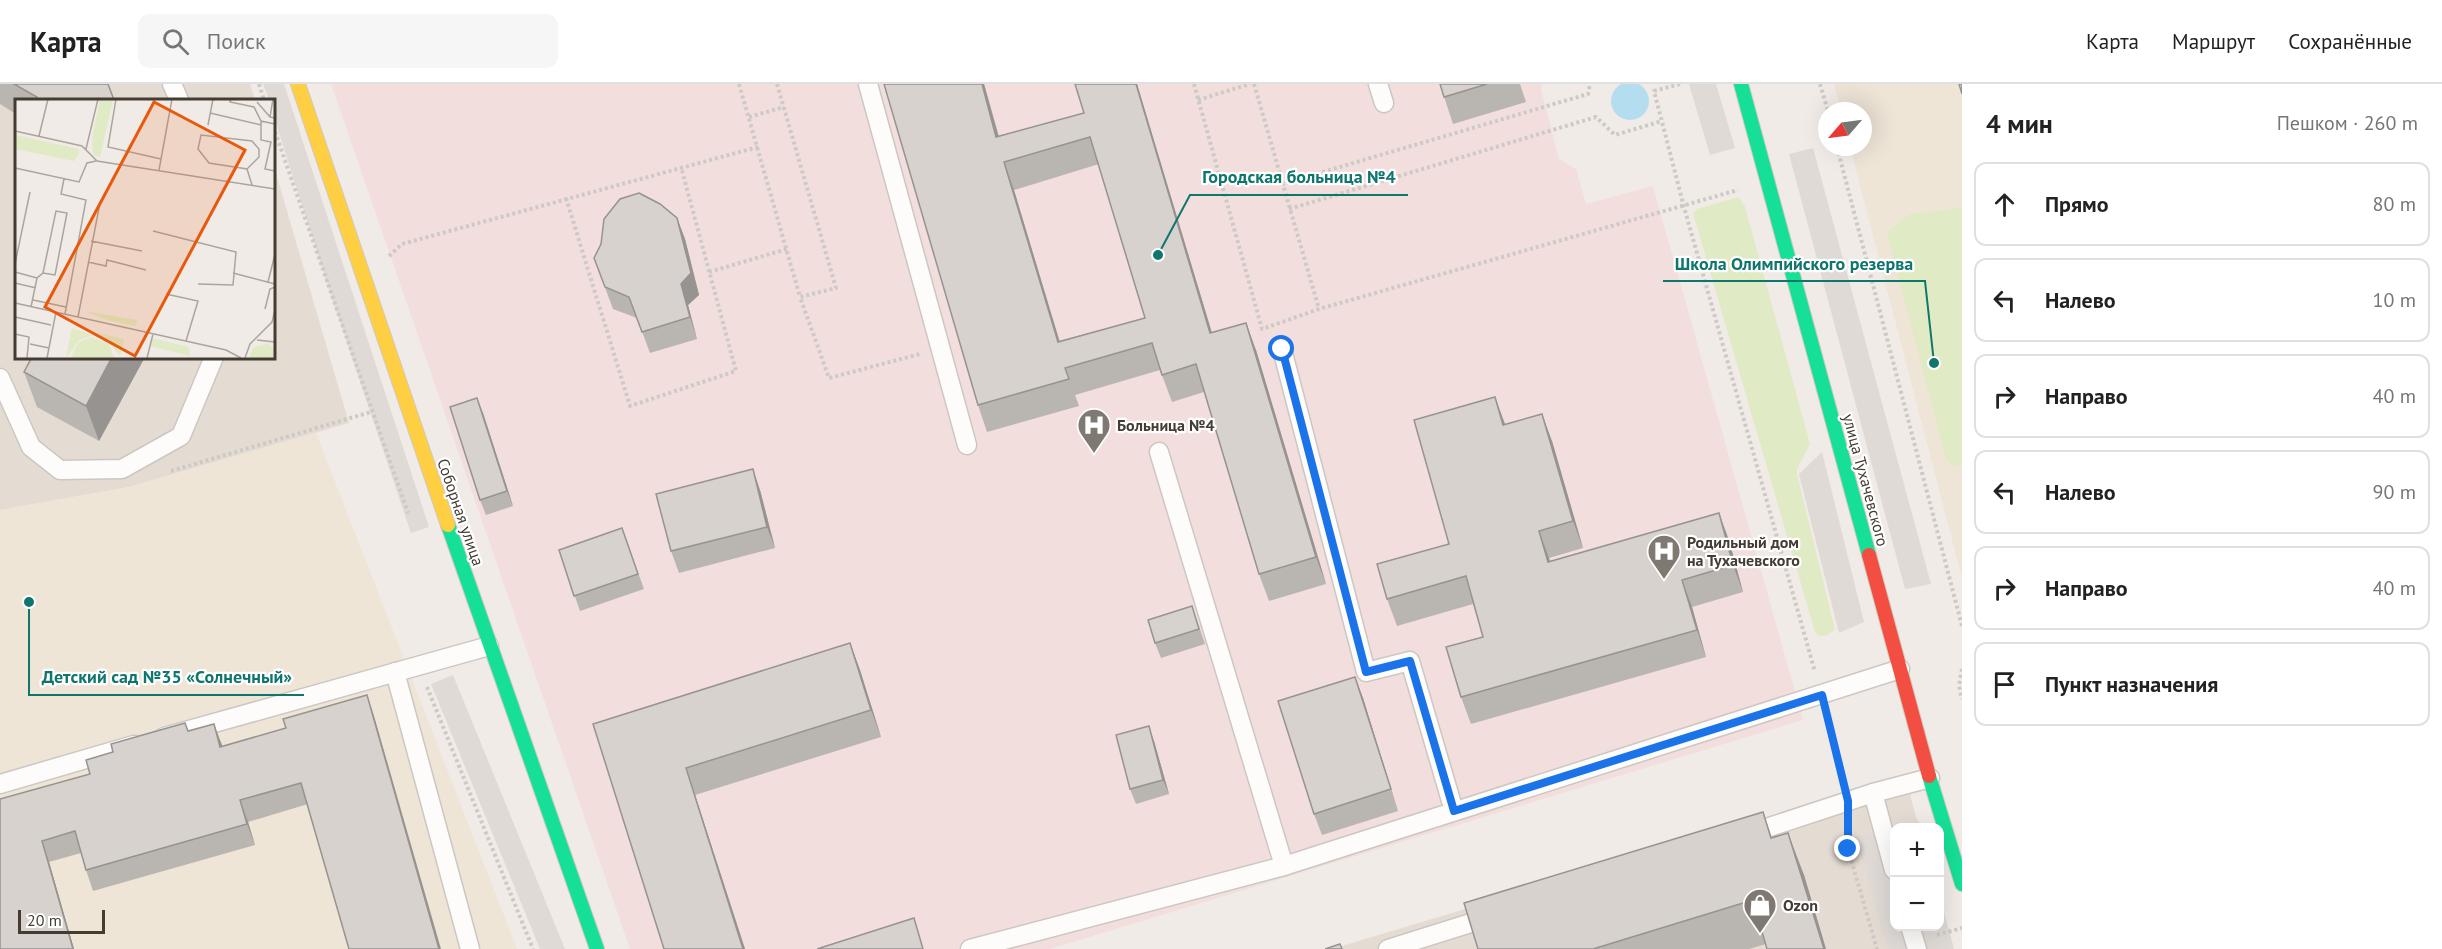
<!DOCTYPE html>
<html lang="ru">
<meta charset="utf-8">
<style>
:root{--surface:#fff;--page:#f6f6f6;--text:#222;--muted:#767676;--line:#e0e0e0}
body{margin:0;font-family:"PT Sans",sans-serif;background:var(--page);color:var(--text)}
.controls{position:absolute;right:18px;bottom:18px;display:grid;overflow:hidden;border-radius:12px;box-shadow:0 6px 24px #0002}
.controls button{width:54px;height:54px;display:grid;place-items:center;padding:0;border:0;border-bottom:2px solid var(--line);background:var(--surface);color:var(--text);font:30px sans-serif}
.compass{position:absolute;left:1818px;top:18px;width:54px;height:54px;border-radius:50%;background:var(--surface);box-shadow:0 6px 24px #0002;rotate:242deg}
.scale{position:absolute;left:18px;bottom:15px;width:87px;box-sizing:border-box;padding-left:6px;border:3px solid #443c33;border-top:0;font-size:16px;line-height:21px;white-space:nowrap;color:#443c33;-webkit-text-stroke:4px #fff;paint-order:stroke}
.stop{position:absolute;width:18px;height:18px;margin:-14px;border:4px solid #1a73e8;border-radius:50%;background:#fff}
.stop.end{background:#1a73e8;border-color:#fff;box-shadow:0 2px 6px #0008}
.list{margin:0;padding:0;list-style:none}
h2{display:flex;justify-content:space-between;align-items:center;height:78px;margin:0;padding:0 24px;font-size:26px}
h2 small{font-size:20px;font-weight:400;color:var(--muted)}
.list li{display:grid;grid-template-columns:39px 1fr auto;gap:18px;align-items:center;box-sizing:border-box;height:84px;margin:0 12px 12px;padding:0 12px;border:2px solid var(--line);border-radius:12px}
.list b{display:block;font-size:22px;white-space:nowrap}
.list em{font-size:20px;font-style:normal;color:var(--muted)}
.icon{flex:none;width:33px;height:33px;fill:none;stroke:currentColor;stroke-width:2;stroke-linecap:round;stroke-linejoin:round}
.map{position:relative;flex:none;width:1962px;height:865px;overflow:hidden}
header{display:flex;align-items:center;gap:36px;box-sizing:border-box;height:84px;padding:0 30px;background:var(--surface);border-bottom:2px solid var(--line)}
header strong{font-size:28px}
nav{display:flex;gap:33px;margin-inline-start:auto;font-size:21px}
.search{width:420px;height:54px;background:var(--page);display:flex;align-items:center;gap:15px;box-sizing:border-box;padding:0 21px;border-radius:12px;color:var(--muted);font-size:22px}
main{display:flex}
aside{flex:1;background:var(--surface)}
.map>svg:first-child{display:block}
.residential{fill:#e4dcd3}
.education{fill:#eee5d7}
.medical{fill:#f2dfdd}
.green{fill:#e0eac4}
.parking{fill:#dfdad6}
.water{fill:#b4def0}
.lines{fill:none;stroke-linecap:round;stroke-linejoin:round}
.lane-casing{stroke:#ccc7c2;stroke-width:21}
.fast-casing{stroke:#d1c9be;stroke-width:16}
.slow-casing{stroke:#d1c9be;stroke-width:16}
.jam-casing{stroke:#d1c9be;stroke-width:16}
.path{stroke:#cdcac6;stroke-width:4;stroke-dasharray:3 3;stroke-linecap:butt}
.lane{stroke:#fdfcfb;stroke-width:18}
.fast{stroke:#16e098;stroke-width:14}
.slow{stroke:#ffcf43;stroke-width:14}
.jam{stroke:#f24e42;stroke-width:14}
.wall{fill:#b9b5b0;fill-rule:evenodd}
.shaded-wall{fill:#969390}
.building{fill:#d7d2cd;stroke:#969390;stroke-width:1.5;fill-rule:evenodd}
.route{stroke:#1a73e8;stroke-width:8}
.labels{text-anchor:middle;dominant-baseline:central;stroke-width:4.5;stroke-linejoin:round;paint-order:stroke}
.poi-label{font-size:16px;font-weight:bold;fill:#443c33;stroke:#fff;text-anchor:start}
.street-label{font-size:16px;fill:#443c33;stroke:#fff}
.inset-road{fill:none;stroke:#aba59e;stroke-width:1.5}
.view{fill:#e8590c;fill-opacity:0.15;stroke:#e8590c;stroke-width:3}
.inset-edge{fill:none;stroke:#443c33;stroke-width:3}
.leader{fill:none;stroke:#0f766e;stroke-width:2}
.callout-dot{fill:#0f766e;stroke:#fff;stroke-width:2}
.callout-label{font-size:18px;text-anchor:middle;font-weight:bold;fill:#0f766e;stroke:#fff;stroke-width:4.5;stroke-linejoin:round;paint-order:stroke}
</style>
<header>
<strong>Карта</strong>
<div class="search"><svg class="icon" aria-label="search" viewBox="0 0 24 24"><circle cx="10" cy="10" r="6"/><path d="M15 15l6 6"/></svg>Поиск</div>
<nav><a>Карта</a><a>Маршрут</a><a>Сохранённые</a></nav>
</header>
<main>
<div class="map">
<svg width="1962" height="865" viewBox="0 0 1962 865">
<rect width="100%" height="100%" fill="#f0ebe6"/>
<g class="residential">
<path d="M0,0h250l5,16h-239v257h257v-194l76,260 -220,64 -129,23z"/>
<path d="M1905,693l14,50 -25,1v98h46v-28l14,51h-622z"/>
</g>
<g class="education">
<path d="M1834,0h128v494l-112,-431h13v-36h-22z"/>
<path d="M316,349l201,516h-517v-439l129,-23z"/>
</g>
<path class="medical" d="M331,0h1212l-2,5 18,70 17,10 10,35 67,-18 150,534 -753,229h-420z"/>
<g class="green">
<path d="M1739,113l6,10 65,237 -13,25v5l38,156 -8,5 -8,1 -4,-4 -122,-419 4,-4z"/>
<path d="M1962,124v256l-7,3 -9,-8 -59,-226 23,-19z"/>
</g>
<g class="parking">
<path d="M263,0h21l145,443 -18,6 -85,-253 -53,-166v-14h-4z"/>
<path d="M1689,0h27l19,64 -25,7z"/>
<path d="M1813,64l118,436 -26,5 -116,-435z"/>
<path d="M1822,368l42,170 -25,11 -40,-159z"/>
<path d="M453,591l112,274h-25l-109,-265z"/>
<path d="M1918,736l2,7 -26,1v98h46v-28l14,51h-66l-33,-112z"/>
</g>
<circle class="water" cx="1630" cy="17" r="19"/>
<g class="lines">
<defs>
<g id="lane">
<path d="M172,0l7,16"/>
<path d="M868,0l99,361"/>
<path d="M1378,0l6,19"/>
<path d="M1282,265l84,323 44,-11 44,150"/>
<path d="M0,294l31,69 29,23 62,-1 59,-33 33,-79"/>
<path d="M1159,368l125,414"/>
<path d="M395,588l75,277"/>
<path d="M164,653l325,-91"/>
<path d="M0,700l134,-39"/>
<path d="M1873,709l21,77"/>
<path d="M1745,751l128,-42 57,-15"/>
<path d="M1910,842l7,23"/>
<path d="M970,865l314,-83 616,-197"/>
<path d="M1388,865l105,-33"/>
</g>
<g id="fast">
<path d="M1741,0l128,471"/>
<path d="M448,441l149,424"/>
<path d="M1929,692l33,108"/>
</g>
<path id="slow" d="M298,0l150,441"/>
<path id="jam" d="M1869,471l60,221"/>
</defs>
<use href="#lane" class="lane-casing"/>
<use href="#fast" class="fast-casing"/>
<use href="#slow" class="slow-casing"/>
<use href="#jam" class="jam-casing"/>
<g class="path">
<path d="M259,0l5,16"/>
<path d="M739,0l61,213"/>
<path d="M777,0l59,204 -36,9 29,81 91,-24"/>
<path d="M1194,0l68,245 57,-20 419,-119"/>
<path d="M1254,0l65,225"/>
<path d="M1680,0l-26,7 30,116 131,465"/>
<path d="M1820,0l8,27"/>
<path d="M1198,16l52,-16"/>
<path d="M749,33l35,-10"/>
<path d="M273,42l135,387"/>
<path d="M1837,63l125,479"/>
<path d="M1282,100l306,-90 2,-10"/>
<path d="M566,114l64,208 106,-35 -55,-204"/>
<path d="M1289,125l307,-92 19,18 47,-14"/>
<path d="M389,172l13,-12 356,-97"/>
<path d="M709,188l78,-23"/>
<path d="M171,387l200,-59"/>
<path d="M1962,585l-3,17 3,13"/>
<path d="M427,603l106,262"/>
<path d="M1827,633l16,62"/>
<path d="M1848,741v24l29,100"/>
<path d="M1937,851l25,-7"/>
</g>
<use href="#lane" class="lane"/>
<use href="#fast" class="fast"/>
<use href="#slow" class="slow"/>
<use href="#jam" class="jam"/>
</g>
<g class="wall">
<path d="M0,0h108l6,16h-98v14l-16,-10z"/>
<path d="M984,0l15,52 85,-23 -9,-29h62l75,249 44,17 70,234 -57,17 -10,-27 -55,-182 -32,10 -12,-32 -85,25 4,11 -92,26 -9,-27zM1099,80l46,154 -86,23 -45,-151z"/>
<path d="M1440,0h80l6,18 -73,22z"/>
<path d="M677,134l8,21 14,56 -11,10 9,34 -47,14 -13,-35 -24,-9 -19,-51z"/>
<path d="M32,273h113l-46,84 -62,-34 -13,-35z"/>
<path d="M483,329l30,93 -27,9 -6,-15z"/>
<path d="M1505,341l47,16 31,107 -34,10 1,3 179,-21 14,52 -51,15 14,50 -235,67 -10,-27 22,-60 -10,-33 -76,22 -10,-27 62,-55z"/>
<path d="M760,406l15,58 -96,25 -8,-22z"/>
<path d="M622,444l22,61 -64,22 -21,-61z"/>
<path d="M1192,522l13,38 -44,14 -6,-15z"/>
<path d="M850,559l10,27 21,67 -186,58 50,154h-81l-71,-225z"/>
<path d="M1355,593l8,21 35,113 -76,24 -8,-21z"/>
<path d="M374,632l-66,88 -60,18 7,23 -162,46 -7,-21 -5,-17 -32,9 25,87h-74v-150l90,-25 95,-51 3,8 34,16z"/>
<path d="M1154,657l15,53 -33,10 -6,-15z"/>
<path d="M1763,728l9,26 32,37 22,74h-59l-1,-5 -17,5h-271z"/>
</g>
<g class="shaded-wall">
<path d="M982,0h2l22,80 -10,-27z"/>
<path d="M1136,0h1l83,276 -10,-27z"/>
<path d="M1004,78l10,28 54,179 -10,-27z"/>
<path d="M677,134l8,21 14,56 -11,10 9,34 -7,-22 -9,-33z"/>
<path d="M1246,239l10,27 70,234 -10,-27z"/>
<path d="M112,273h33l-46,84 -13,-35z"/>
<path d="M1495,313l10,27 8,28 -10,-27z"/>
<path d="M477,314l6,15 30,93 -6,-15z"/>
<path d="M1542,330l10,27 31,107 -10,-27z"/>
<path d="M753,385l7,21 15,58 -8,-21z"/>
<path d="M1719,429l10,27 14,52 -10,-27z"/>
<path d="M1539,447l10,27 8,31 -9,-27z"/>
<path d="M1682,496l10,27 14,50 -9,-27z"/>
<path d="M850,559l10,27 21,67 -10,-27z"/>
<path d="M1355,593l8,21 35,113 -7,-22z"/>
<path d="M367,611l7,21 67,233h-2z"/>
<path d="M214,640l8,21 6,23 -8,-21z"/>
<path d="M1149,642l5,15 15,53 -6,-14z"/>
<path d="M686,684l9,27 50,154h-2z"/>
<path d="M240,716l8,22 7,23 -8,-21z"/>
<path d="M1788,749l16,42 22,74h-2z"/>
<path d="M42,757l7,21 25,87h-1z"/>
</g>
<g class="building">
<path d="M14,0h94l6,16h-76l-1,-3z"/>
<path d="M884,0h98l14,53 88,-24 -9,-29h61l74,249 36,-10 70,234 -57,17 -63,-210 -34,11 -10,-32 -87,25 4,11 -91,26zM1090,53l55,181 -87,24 -54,-180z"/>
<path d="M1440,0h47l-43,13z"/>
<path d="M1959,0h3v10z"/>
<path d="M639,109l21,11 17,14 14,55 -10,11 9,33 -48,15 -13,-35 -24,-10 -11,-29 7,-14 3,-25 16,-20z"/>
<path d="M32,273h80l-26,49 -62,-34z"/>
<path d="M1495,313l8,28 39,-11 31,107 -34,10 9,31 171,-49 14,52 -51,15 15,50 -236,67 -15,-50 37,-10 -17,-61 -79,23 -10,-35 72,-20 -35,-124z"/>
<path d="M477,314l30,93 -27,9 -30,-93z"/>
<path d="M753,385l14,58 -96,24 -15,-57z"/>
<path d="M622,444l16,46 -64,22 -15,-46z"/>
<path d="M1192,522l7,23 -44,14 -7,-23z"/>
<path d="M850,559l21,67 -185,58 57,181h-79l-71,-225z"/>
<path d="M1355,593l36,112 -77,25 -36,-113z"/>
<path d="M367,611l72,254h-90l-48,-166 -61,17 7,24 -161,46 -11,-39 -33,10 31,108h-73v-150l90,-25 -4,-14 27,-8 -2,-8 74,-21 3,8 26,-7 6,23 66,-19 -3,-9z"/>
<path d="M1149,642l14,54 -33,9 -14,-54z"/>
<path d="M1763,728l8,26 17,-5 36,116h-57l-14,-49 -160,49h-115l-14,-46z"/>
<path d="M914,834l9,31h-106z"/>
<path d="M1340,860l2,5h-17z"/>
</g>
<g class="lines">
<path class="route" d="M1282,265l84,323 44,-11 44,150 368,-116 26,106v48"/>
</g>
<defs>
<symbol id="hospital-pin" viewBox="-11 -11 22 30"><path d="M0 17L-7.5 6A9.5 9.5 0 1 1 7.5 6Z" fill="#807972" stroke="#fff"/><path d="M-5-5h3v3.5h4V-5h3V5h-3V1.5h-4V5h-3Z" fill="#fff"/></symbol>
<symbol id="shop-pin" viewBox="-11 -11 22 30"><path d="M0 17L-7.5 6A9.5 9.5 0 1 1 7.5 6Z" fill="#807972" stroke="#fff"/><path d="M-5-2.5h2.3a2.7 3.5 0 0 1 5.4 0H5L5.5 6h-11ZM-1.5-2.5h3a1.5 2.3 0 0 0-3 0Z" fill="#fff"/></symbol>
</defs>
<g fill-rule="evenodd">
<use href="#hospital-pin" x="1075" y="322" width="38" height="52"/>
<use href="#hospital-pin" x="1645" y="448" width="38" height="52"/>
<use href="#shop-pin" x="1741" y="802" width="38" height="52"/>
</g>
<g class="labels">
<g class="poi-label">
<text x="1117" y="341">Больница №4</text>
<text x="1687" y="458">Родильный дом<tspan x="1687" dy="18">на Тухачевского</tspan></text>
<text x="1783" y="821">Ozon</text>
</g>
<g class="street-label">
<text transform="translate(1866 396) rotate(75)">улица Тухачевского</text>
<text transform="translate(461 428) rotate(71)">Соборная улица</text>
</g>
</g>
<g transform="translate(15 15)">
<rect width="260" height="260" fill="#f0ebe6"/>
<path d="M85,0h13l-13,58 -7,-2 -1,-17zM0,36l64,14v4l-5,8 -59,-12zM70,212l52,9 -1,6 -30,-6zM57,229l21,7 -14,5 -13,18zM82,234l27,6 -4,17 -11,-13 -14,-7zM76,238l18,7 5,14h-43l7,-15zM136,239l38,9 1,9 -40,-10zM252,244l7,5v10h-25l4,-10z" fill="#e0eac4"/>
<path class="inset-road" d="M101,0l-8,48 53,12M216,0l-1,3 24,5 7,14 14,3M258,0l-3,18 5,1M242,3l13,15M195,14l51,12M246,22v19l10,2 -6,27 10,2M193,26l5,-26M0,32l67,15 15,15 178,28M24,37l9,-37M71,50l12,-50M0,69l64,14 8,-19 9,-2M232,70l12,-12v-8l-7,-8 -51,-6 -3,14 11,14 38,6 5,16M144,71l13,-71M49,80l-3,15 25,6 -21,114M138,132l83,21 -3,33 -35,-1M76,142l51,10M73,163l18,4 1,-6 39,10M0,165l15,-72M0,173l22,6M218,174l42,11M253,183l7,-28M0,184l21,5M151,195l32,7 -12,40M18,201l33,7M0,204l211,47 15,8M16,208l6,-29 6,-5 13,-62 11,2 -12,62 -12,-2M250,210l5,-20 5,-2M0,218l36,8M63,218l22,-114M0,235l14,3 -2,21M242,241l18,2M15,245l19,4M32,259l9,-46M132,259l6,-24M230,259l5,-14 22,-22 3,-12"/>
<path class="view" d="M139,3l91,48 -110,206 -90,-49z"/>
<rect width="260" height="260" class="inset-edge"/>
</g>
<path class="leader" d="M1158 171L1190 111H1408M1934 279L1925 197H1663M29 518L29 611H304"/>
<g class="callout-dot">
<circle cx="1158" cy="171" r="6"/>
<circle cx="1934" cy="279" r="6"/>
<circle cx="29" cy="518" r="6"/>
</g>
<g class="callout-label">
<text x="1299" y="99">Городская больница №4</text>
<text x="1794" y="186">Школа Олимпийского резерва</text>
<text x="167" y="599">Детский сад №35 «Солнечный»</text>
</g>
</svg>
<div class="controls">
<button>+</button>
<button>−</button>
</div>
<svg class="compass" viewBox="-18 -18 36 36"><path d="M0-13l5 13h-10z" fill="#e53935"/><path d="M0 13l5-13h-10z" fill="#767676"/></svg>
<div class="scale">20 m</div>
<div class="stop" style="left:1282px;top:265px"></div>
<div class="stop end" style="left:1848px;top:765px"></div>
</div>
<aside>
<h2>4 мин<small>Пешком · 260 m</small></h2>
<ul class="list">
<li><svg class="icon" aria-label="ahead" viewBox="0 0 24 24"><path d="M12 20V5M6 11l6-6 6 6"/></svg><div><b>Прямо</b></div><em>80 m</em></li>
<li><svg class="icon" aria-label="left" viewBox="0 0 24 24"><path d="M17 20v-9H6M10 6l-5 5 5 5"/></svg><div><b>Налево</b></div><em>10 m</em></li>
<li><svg class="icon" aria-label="right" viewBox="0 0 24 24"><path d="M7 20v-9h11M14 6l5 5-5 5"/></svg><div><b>Направо</b></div><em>40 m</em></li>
<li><svg class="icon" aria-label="left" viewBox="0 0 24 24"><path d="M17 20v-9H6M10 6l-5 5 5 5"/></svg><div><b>Налево</b></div><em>90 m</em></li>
<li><svg class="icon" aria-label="right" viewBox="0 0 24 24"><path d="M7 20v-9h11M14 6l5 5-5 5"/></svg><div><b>Направо</b></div><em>40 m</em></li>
<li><svg class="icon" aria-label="arrive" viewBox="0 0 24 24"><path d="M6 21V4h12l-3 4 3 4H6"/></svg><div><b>Пункт назначения</b></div></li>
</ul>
</aside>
</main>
